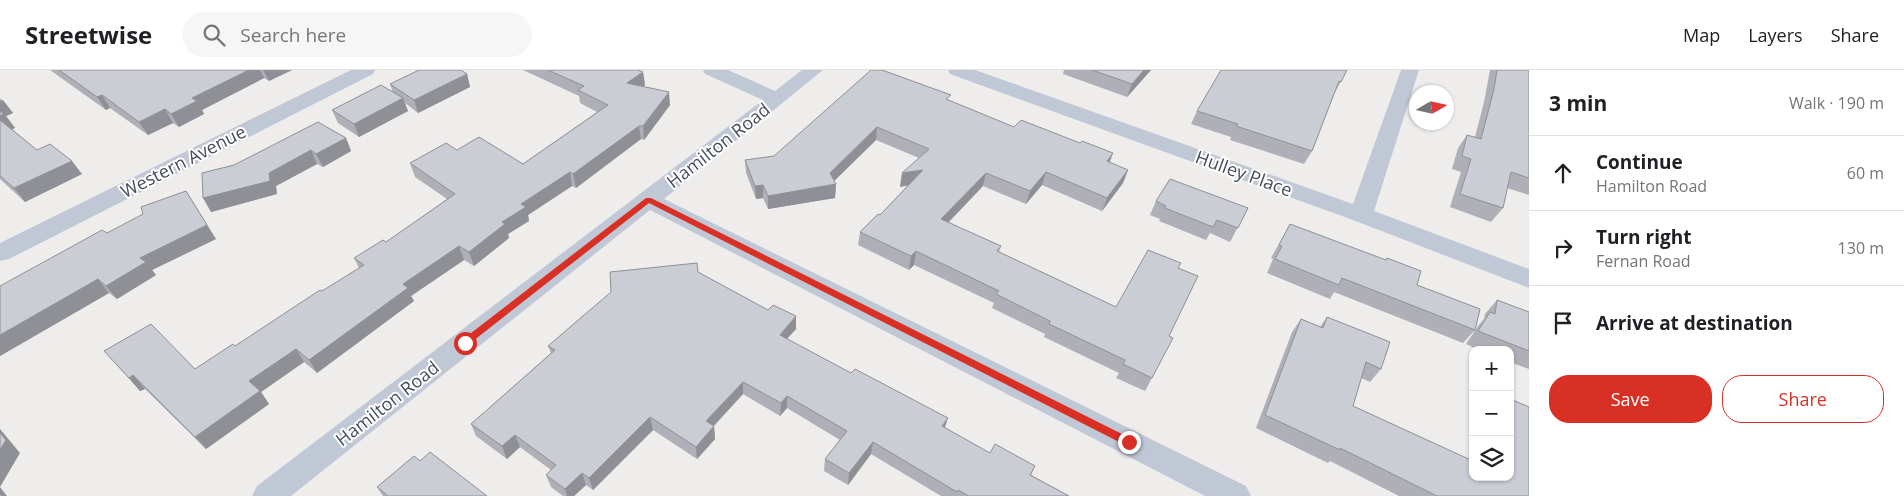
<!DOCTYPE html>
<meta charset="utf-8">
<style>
:root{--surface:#fff;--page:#f6f6f6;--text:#202124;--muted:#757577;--line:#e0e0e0;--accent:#d93025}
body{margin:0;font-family:"Open Sans",sans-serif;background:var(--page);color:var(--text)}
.controls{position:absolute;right:15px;bottom:15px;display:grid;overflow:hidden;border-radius:10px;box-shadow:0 1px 4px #0004}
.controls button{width:45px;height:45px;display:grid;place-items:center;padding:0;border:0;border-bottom:1px solid var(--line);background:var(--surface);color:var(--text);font:25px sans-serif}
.compass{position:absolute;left:1409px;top:15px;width:45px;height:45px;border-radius:50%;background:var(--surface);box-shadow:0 1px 4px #0004;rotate:81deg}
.stop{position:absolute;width:15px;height:15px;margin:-11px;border:4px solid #d93025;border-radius:50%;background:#fff}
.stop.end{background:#d93025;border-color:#fff;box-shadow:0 1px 5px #0008}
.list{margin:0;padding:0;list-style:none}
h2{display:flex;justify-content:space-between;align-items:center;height:65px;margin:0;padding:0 20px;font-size:21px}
h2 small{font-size:16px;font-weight:400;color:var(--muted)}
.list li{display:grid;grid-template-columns:32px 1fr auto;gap:15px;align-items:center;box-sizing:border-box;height:75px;padding:0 20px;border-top:1px solid var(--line)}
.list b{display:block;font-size:19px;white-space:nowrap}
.list p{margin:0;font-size:16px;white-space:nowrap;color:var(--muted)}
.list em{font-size:16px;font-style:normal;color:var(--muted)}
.actions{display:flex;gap:10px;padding:15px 20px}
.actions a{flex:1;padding:11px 0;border:1px solid var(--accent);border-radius:20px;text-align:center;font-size:18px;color:var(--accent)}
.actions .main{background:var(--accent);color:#fff}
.icon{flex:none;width:28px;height:28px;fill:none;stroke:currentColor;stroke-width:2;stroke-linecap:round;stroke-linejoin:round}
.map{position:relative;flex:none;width:1529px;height:426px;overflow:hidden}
header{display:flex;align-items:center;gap:30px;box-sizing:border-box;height:70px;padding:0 25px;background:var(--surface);border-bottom:1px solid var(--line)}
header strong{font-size:24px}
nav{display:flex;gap:28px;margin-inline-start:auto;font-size:18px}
.search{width:350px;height:45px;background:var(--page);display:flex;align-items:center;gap:12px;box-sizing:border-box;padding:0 18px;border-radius:28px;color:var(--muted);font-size:19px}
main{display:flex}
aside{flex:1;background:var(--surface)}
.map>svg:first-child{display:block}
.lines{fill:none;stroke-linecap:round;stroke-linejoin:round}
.minor{fill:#c1c8d5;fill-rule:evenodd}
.wall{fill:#afb0b7}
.shaded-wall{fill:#8e9095}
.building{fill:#cbcdd5;stroke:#8e9095}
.route{fill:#d93025}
.labels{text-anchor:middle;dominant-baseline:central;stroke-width:4;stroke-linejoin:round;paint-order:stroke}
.street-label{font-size:18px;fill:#444b5a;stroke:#fff}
</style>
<header>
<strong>Streetwise</strong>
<div class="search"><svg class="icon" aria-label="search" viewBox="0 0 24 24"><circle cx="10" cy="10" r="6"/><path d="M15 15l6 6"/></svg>Search here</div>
<nav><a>Map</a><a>Layers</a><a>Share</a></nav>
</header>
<main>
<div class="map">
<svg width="1529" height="426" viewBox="0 0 1529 426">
<rect width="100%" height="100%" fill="#efecec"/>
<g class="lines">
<g class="minor">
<path d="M351,0h24l-2,4 -364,185 -9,2v-18z"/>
<path d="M703,0h25l47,21 27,-21h21l-159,129 582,287 5,10h-46l-555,-286 -359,286h-39l5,-10 506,-386 -58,-26z"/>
<path d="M948,0h27l378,134 48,-134h18l-45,141 155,58v19l-176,-68 -403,-146z"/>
</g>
</g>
<g class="wall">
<path d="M50,0h242l-23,11 -5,-3 -62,32 2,4 -25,13 -6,-4 -25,12 -38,-27 -4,2z"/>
<path d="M523,0h115l5,2 2,13 -2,1 27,19 -26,35 -3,-1 -65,49 -4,-2 -44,29 1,6 -21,13 1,4 -35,28 -10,-6 -53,36 3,5 -97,72 -13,-11 -43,30 8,12 -63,45 -61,-60 -5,2 -36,-40 91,18 40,-23 124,-78 -5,-10 32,-16 61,-43 -32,-22 -5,-14 47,-13 66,14 74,-52 -17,-9 -1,-7z"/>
<path d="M1064,0h87l-24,27 -64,-23z"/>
<path d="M1347,0l-13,24 -22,57 -8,13 -74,-24 1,-3 -40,-13 6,-13z"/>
<path d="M1490,0h39v125l-22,-7 -4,20 -12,14 -41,-15 11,-35 -9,-3 6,-21 9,-13 8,2 9,-35z"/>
<path d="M467,4l3,13 -52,26 -13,-10 3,8 -49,26 -21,-14 -6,-13 61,-17 -3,-9z"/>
<path d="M0,28l13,15 -7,3 9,12 -3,1 25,21 45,24 -57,28 -25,-23z"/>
<path d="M950,31l64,26 114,43 -5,13 -21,28 -60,-26 -16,19 -43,-18 -35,37 53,23 -2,6 117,55 63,-39 -10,68 -17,42 -7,13 -29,-13 3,-5 -75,-36 1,-3 -53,-26 2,-5 -80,-38 -5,5 -51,-25 2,-13 20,-17 28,-30 -8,2 19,-29 -43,-18 -42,41 2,3 -1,14 -67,11 -5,-11 -7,1 -10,-26 -1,-13 29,-4z"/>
<path d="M346,68l5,13 -28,16 -6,-3 -41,22 1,8 -66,18 -9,-39z"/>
<path d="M1156,131l92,7 -18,34 -20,-9 -4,7 -47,-19 1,-2 -10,-4z"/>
<path d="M1290,154l95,36 2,-2 30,27 58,45 -12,13 -129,-51 -4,7 -63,-26 6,-14 -2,-1z"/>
<path d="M107,163l109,6 -64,31 4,5 -39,24 -8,-6 -109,63z"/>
<path d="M698,202l70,38 28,6v13l-9,10 203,114 45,13 -4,9 38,21h-128l-70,-42 -23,31 -24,-14 1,-12 15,-19 -53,-32 -7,8 -37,-22 -29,32 1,13 -18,20 -44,-29 -60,60 -7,-5 -12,11h-11l-12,-9 -5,-12 5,-5 -31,-23 -13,12 -31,-23 -5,-12 80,-71 -3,-7z"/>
<path d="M1497,230l32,12v57l-19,-7v-12h-31l-13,-6 12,-18 6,-7 1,-5z"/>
<path d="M1327,247l54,52 -11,13 -9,-4 -8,28 120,71h37l19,19h-130l-69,-35 -2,2 -72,-35 36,-96 9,-13 19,8z"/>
<path d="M420,391l67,35h-104l-6,-9z"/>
</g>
<g class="shaded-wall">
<path d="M249,0h11l4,8 -62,32 2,4 -25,13 -8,-13 21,-16z"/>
<path d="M263,0h29l-23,11z"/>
<path d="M1144,0h7l-24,27 5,-13z"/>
<path d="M643,2l2,13 -16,11 -2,-13z"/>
<path d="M467,4l3,13 -52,26 -4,-13z"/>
<path d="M669,22l1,13 -26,35 -1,-14z"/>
<path d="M102,25l8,13 -4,2 -9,-13z"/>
<path d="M403,28l5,13 -49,26 -5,-13z"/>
<path d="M3,30l10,13 -7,3 9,12 -7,3 -8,-10v-20z"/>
<path d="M165,39l8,14 -25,12 -9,-13z"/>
<path d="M639,56l2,13 -65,49 -3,-14z"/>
<path d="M877,57l-1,13 -46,45 6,-1 -1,14 -67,11v-13l62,-23z"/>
<path d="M346,68l5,13 -28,16 -7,-13z"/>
<path d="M311,80l6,14 -41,22 1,8 -66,18 -8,-14 66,-25z"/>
<path d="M1113,83l-5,14 -1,-6z"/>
<path d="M72,91l10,13 -57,28 -11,-14z"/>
<path d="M923,100l-3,13 -20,4 2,-14z"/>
<path d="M1128,100l-5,13 -21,28 5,-13z"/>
<path d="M570,102l2,14 -44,29 1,6 -21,13 1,4 -35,28 -5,-14 52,-48z"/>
<path d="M1046,102l-4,13 -16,19 4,-13z"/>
<path d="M986,103l-3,13 -45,47 3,-14z"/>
<path d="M763,115v13l-7,1 -1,-13z"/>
<path d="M186,121l30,48 -64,31 4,5 -39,24 -11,-13z"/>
<path d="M459,176l5,14 -53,36 3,5 -97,72 -8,-13 94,-76z"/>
<path d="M916,181l-2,14 -5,5 2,-14z"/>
<path d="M98,209l11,14 -109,63v-21z"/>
<path d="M796,246v13l-17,18 1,-12z"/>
<path d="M296,279l8,13 -43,30 8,12 -63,45 -11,-12 54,-56z"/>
<path d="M133,305l12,14 -5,2 -11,-13z"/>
<path d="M743,312v12l-36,39 -1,-12z"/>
<path d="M787,326v12l-7,8 1,-13z"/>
<path d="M650,347l3,13 -60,60 -4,-12z"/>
<path d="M948,348l-4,12 -2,-4z"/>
<path d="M714,356l1,13 -18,20 -1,-12z"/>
<path d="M0,359l20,24 -20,34 7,9h-6l-1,-1z"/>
<path d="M515,365l5,12 -13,12 -5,-13z"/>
<path d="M873,372l-2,12 -23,31 1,-12z"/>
<path d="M582,403l4,12 -12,11h-7l-2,-7z"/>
</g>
<g class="building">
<path d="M59,0h190l-57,28 5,3 -26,13 -6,-5 -26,13 -37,-27 -5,2z"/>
<path d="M419,0h42l6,4 -53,26 -24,-16z"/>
<path d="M548,0h90l5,2 -16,11 42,9 -26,34h-4l-66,48 -3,-2 -49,32 5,3 -24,15 3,2 -36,28 -10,-6 -56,38 5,4 -99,72 -13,-11 -47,32 11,10 -65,46 -62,-62 -4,3 -25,-27 47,-27 44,45 38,-25 2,2 85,-56 2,1 42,-26 -10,-7 29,-18 3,2 69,-48 -45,-31 36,-20 11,7 22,-13 44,27 85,-59 -30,-15 6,-4z"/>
<path d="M871,0h11l69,25 -5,4 68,28 7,-7 59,23 2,-2 31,12 -6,8 21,9 -21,28 -61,-26 -16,19 -44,-18 -45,46 60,27 -4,5 119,56 32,-57 33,13 -3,5 20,8 -29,60 4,2 -21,40 -29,-14 2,-4 -76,-36 1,-3 -54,-27 3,-3 -83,-40 -5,5 -51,-24 18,-18 2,1 43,-45 -21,3 27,-24 -52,-22 -47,46 6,11 -68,12 -5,-11 -8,1 -10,-26 29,-4z"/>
<path d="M1092,0h52l-12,14z"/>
<path d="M1221,0h126l-6,12 -2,-1 -27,70 -76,-25 2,-2 -41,-13z"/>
<path d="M1497,0h32v108l-18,-6 -8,36 -43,-14 11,-35 -9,-3 5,-21 14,4 13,-50z"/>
<path d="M381,15l22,13 -49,26 -22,-14z"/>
<path d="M0,41l4,3 -4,2z"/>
<path d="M0,50l37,30 13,-6 22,17 -58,27 -14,-12z"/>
<path d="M318,52l28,16 -30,16 -5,-4 -42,23 1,8 -67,17 -1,-25 32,-8z"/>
<path d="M1170,109l78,29 -10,20 -21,-8 -4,7 -48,-19 1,-2 -10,-5z"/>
<path d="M186,121l21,34 -67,33 6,4 -40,24 -8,-7 -98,56v-49l102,-56 5,3 36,-19 -2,-7z"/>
<path d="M1290,154l96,36 1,-2 34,13 -4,14 63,24 -5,21 -133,-52 -3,7 -64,-26 7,-13 -3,-1z"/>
<path d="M697,193l1,9 70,38 5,-5 23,11 -16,19 71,38 4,-4 93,49 -6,8 48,27 5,-9 40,22 -5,9 39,21h-100l-11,-6 -1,2 -84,-50 -24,31 -24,-14 22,-28 -60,-35 -6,7 -38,-21 -37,39 8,5 -18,21 -46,-30 -61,61 -7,-5 -17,16 -19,-14 10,-10 -41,-30 -13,11 -31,-22 84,-74 -7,-4 63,-54 -1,-20z"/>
<path d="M1497,230l32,12v39l-51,-20 12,-19 5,2z"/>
<path d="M1327,247l63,25 -9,27 -15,-7 -13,44 120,55v16h37v-78l19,8v89h-92l-97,-48v2l-75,-35 36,-96 22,9z"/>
<path d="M0,363l6,7 -6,10z"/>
<path d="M430,382l57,44h-99l-11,-9 37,-31 6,5z"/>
</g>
<path class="route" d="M646,128h5l481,241v6h-7l-476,-242 -181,142h-6v-5z"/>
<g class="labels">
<g class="street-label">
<text transform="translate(718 75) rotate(-38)">Hamilton Road</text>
<text transform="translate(183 91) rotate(-27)">Western Avenue</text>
<text transform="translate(1244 103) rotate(20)">Hulley Place</text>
<text transform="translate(387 333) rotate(-38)">Hamilton Road</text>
</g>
</g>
</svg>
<div class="controls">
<button>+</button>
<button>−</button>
<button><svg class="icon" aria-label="layers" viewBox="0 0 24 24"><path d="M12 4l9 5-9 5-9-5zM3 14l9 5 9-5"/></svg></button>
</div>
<svg class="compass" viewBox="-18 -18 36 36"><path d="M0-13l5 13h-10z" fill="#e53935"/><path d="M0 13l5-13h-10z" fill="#757577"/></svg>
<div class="stop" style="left:465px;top:273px"></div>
<div class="stop end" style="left:1129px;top:372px"></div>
</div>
<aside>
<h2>3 min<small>Walk · 190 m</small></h2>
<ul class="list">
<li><svg class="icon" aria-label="ahead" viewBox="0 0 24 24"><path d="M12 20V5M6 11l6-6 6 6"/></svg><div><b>Continue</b><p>Hamilton Road</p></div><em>60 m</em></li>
<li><svg class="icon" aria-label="right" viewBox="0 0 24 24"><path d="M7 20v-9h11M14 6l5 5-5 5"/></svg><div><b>Turn right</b><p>Fernan Road</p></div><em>130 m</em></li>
<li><svg class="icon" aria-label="arrive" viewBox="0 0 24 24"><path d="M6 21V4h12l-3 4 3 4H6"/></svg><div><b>Arrive at destination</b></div></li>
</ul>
<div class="actions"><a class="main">Save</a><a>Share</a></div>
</aside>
</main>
